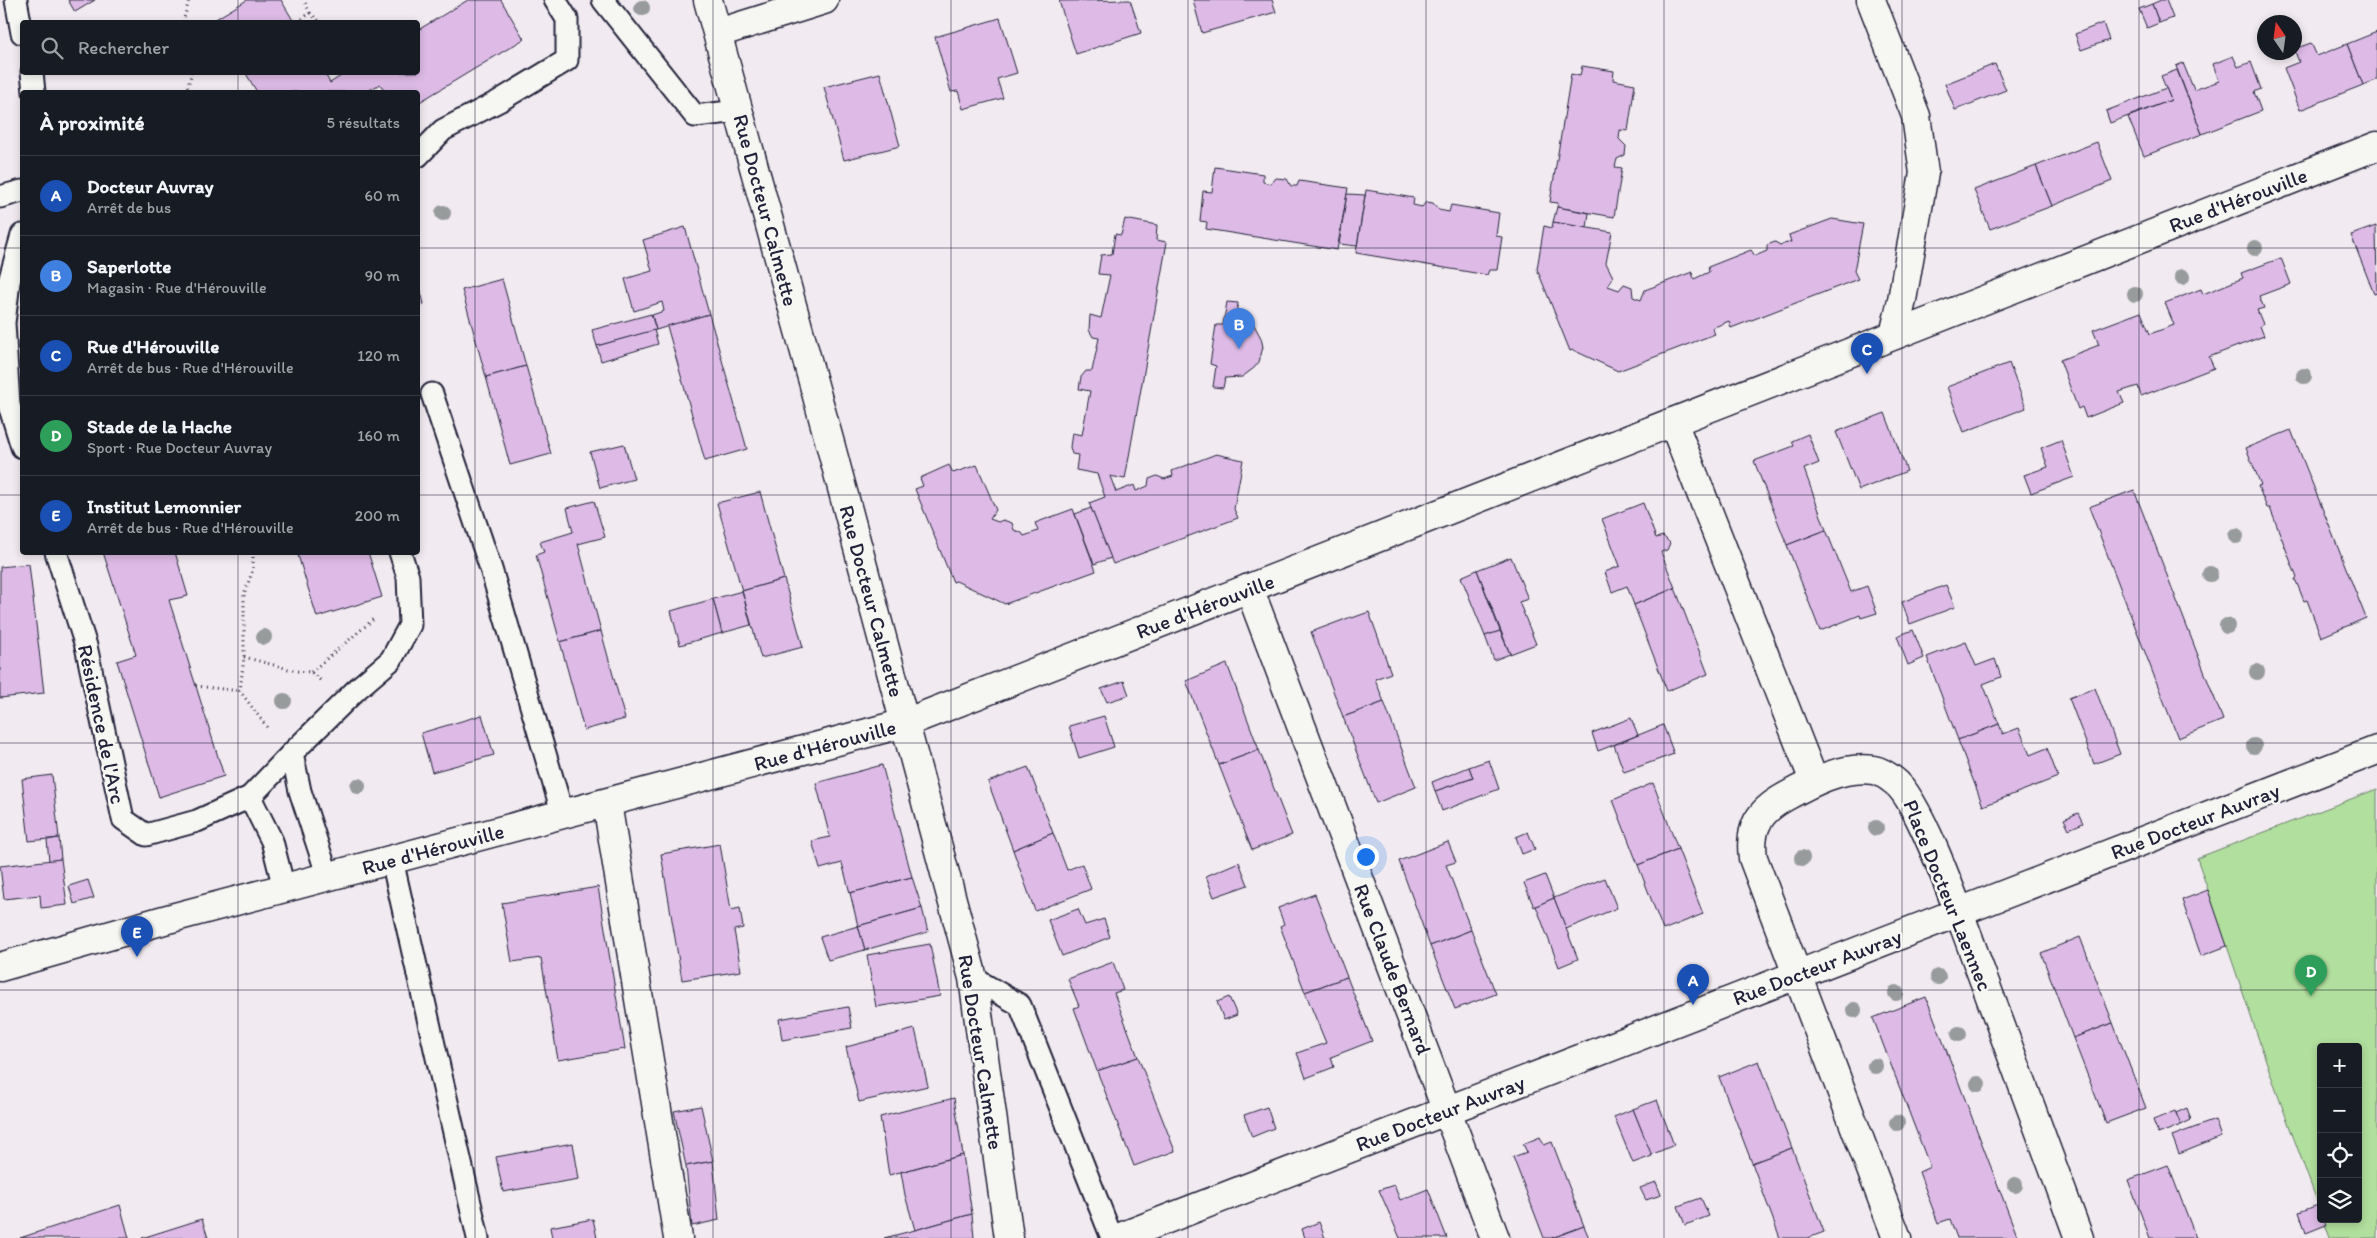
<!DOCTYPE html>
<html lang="fr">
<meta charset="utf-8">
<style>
:root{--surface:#171b24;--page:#20242c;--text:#f1f3f6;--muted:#9ea1a6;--line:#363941;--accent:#8c9099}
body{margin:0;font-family:Itim,sans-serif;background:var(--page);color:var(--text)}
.controls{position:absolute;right:15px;bottom:15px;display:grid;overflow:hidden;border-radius:5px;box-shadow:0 2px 8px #0003}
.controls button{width:45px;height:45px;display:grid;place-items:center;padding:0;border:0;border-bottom:1px solid var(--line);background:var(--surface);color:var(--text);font:25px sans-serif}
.compass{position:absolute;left:2257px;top:15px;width:45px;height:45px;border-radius:50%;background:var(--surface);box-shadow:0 2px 8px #0003;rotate:347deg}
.you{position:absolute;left:1365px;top:856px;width:18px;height:18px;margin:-12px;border:4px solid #fff;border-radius:50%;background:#1a73e8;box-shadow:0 0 0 8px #1a73e833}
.badge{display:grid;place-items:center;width:32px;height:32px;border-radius:50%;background:var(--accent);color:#fff;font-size:16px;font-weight:700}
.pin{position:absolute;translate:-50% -41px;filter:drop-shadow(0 1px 2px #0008)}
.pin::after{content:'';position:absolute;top:26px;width:18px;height:15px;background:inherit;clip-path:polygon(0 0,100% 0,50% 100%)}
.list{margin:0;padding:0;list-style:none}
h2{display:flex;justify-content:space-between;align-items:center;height:65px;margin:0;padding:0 20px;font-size:21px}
h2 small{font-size:16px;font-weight:400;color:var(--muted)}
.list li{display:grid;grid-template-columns:32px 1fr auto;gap:15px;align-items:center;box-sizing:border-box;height:80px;padding:0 20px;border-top:1px solid var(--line)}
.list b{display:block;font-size:19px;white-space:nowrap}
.list p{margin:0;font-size:16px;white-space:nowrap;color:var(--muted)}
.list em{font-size:16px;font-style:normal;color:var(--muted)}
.icon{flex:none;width:28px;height:28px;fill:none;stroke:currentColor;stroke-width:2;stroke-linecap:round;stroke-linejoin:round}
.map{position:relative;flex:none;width:2377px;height:1238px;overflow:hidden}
.search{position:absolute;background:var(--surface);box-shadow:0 2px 8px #0003;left:20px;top:20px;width:400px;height:55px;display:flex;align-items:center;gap:12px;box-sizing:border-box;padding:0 18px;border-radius:5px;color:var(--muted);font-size:19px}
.panel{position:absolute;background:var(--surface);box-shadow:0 2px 8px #0003;left:20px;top:90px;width:400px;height:465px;border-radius:5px}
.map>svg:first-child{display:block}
.green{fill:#b1df9d;stroke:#6a806c}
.building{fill:#ddbbe6;stroke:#22223b}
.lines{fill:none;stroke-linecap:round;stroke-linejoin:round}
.service-casing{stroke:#22223b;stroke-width:25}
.minor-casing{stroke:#22223b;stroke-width:31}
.tertiary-casing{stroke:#22223b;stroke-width:31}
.path{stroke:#22223b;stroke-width:3;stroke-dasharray:1 4;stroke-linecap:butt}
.service{stroke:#f6f6f2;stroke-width:21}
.minor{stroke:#f6f6f2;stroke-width:28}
.tertiary{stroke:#f6f6f2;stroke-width:28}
.tree{fill:#979b9c}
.grid{fill:none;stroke:#22223b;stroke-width:1;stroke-opacity:0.55}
.labels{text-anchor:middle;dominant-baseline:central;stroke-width:5;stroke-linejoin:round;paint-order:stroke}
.street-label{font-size:21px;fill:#22223b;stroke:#f6f6f2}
</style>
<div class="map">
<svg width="2377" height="1238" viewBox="0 0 2377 1238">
<rect width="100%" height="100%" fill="#f1eaf0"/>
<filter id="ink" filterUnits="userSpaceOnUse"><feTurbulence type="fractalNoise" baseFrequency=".02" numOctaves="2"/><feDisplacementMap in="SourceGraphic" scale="10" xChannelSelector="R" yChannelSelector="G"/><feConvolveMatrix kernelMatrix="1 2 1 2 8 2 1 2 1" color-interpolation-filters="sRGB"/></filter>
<g filter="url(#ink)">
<path class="green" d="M2377,789v449h-47l-7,-19h35v-172h-37v165l-45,-122 -79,-232z"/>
<g class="building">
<path d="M68,0h27l-20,12z"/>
<path d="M247,0h34l13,22h-78l-2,-2z"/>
<path d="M468,0h33l23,39 -106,64v-11h-33l-5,-8 -14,8h-109l-12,-20h79l6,11 17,-11h71v-42z"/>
<path d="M1130,0l11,33 -65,21 -17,-53z"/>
<path d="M1193,0h79l4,12 -74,21z"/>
<path d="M2161,0h5l7,18 -14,5 -7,-19z"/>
<path d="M2152,4l7,19 -12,5 -8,-19z"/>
<path d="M1000,18l17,55 -20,6 6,19 -40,11 -5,-18 -7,1 -16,-55z"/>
<path d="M2103,23l6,17 -28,10 -6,-16z"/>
<path d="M2377,32v48l-14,5 -16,-41z"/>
<path d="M2311,43l6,13 30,-12 16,41 -63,25 -16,-42 15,-6 -5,-13z"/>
<path d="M2233,56l5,11 13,-5 10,27 -7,3 7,19 -59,23 -26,-68 7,-3 11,27 25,-9 -6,-17z"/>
<path d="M1995,64l11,26 -51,20 -10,-26z"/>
<path d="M1582,66l32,5 -1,9 22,4 -7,47 -8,-1 -1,9 7,7 -1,9 -8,4 -2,8 7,1 -8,49 -57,-10 1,-4 -8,-1 21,-128 9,2z"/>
<path d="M2177,70l25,64 -58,22 -16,-39 43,-17 -10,-24z"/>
<path d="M880,73l20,73 -56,14 -20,-73z"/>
<path d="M2166,88l5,12 -61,23 -4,-12z"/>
<path d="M2097,142l15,39 -60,25 -16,-40z"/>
<path d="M2036,166l16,40 -62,23 -16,-39z"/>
<path d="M1215,167l48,7v8l8,2 5,-6 11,1 4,7h6l2,-5 49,7 -11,62 -131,-21 1,-7 -7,-1 3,-30 9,1z"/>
<path d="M1366,190l48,8 -1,7 9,2 4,-5 7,1 6,7 10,2 2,-7 48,8 -3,23 6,1 -5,33h-8l-2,5 -131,-22z"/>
<path d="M1347,194l18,1 -8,51 -18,-2z"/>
<path d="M1557,207l32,6 -2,15 -34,-6z"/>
<path d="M1125,219l32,6 -1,15 11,2 -42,237 -15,-3 6,16 18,-7 2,6 12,-5 1,-7 8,-3 7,3 9,-3 -1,-5 44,-17 27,6 -9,49 4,9 -125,46 -24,-61 16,-6 -8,-23 -21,-4 2,-15 -6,-1 -2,-7 2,-14 10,2 8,-44 -11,-2 2,-12 5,-6h6l7,-33 -6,-1 -4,-7 1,-15 11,3 9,-43 -12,-1 3,-19 11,-1 3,-20 6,1z"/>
<path d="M1832,219l31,5 -9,47 4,8 -127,49 -2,-7 -17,7 3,6 -97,37 -45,-21 -3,1 -33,-82 7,-43 8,2 1,-6 59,10 -6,31 7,14 -5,9 11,4 5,-6 8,3 1,10 8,3 4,-10 47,-18 2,7 15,-7 -1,-5 43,-17 4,6 12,-5v-6l8,-3 5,3 11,-3 -2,-7z"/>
<path d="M2376,226l1,67 -3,1 -23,-59z"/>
<path d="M685,227l24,87 -53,16 -4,-15 12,-4 -2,-9 -28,9 -9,-32 27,-8 -9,-31z"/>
<path d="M2281,258l10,26 -32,12 5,12 -7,2 6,14 -3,2 4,10 -55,21 5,11 -73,28 -3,-10 -19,6 5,11 -38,15 -4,-11 -4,2 -18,-49 39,-15 -6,-15 48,-18 9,22 24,-9 -9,-22 36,-14 2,5 40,-16 -2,-5z"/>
<path d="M418,279l6,25 -6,2z"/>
<path d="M502,279l24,87 -40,11 -24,-87z"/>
<path d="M1227,302l11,1 -2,15 17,5 8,15 2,9 -4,15 -5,6 -12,9 -17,1 -2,10 -10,-1 3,-21 -6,-2 6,-39h7z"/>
<path d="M651,314l5,16 -59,16 -5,-16z"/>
<path d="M709,314l38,135 -42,12 -38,-135z"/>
<path d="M654,330l4,14 -57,17 -4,-15z"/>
<path d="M2009,363l17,45 -62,24 -17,-45z"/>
<path d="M526,366l25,88 -41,11 -24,-88z"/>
<path d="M1885,413l22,58 -48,19 -23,-58z"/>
<path d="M2291,430l75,188 -45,19 -14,-37 -3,1 -6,-15 -3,-7 2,-1 -27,-70h-3l-9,-22 3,-1 -15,-37z"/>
<path d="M1808,434l11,29 -15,6 22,61 -39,15 -33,-84 40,-15 -2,-5z"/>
<path d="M2061,440l13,37 -43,16 -7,-18 24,-8 -7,-19z"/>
<path d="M624,444l10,35 -34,9 -10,-36z"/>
<path d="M949,465l4,8 24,-8 19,45 -6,9 8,3 5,-2 9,3 2,7 8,3 2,3 14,-5 -3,-8 38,-14 23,62 -91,33 -49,-23 -3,1 -38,-93 8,-3 -3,-8z"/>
<path d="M2134,490l89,230 -45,18 -89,-231z"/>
<path d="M760,492l24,87 -42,12 -25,-88z"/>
<path d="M594,501l11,36 -27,7 23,87 -41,11 -24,-87 8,-3 -4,-10 33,-10 -6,-24z"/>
<path d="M1643,503l13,35 7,-2 7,7 -3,7 -6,2 14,36 -41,17 -7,-19 -15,6 -7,-20 15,-6 -18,-47z"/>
<path d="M1091,508l20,50 -17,6 -19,-50z"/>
<path d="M1826,530l25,62 16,-6 10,27 -16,5 -1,-3 -40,16 -33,-86z"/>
<path d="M103,552h72l13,44 -19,4 55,176 -65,21 -42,-136 19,-6z"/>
<path d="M297,552h71l14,45 -65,20z"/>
<path d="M1511,557l17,42 -9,3 17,42 -26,10 -33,-84z"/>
<path d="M29,564l15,129 -44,5v-131z"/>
<path d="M1477,570l23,61 -15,5 -24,-59z"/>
<path d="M784,579l19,68 -42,11 -19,-67z"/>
<path d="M1946,585l9,22 -45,17 -8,-22z"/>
<path d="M1675,588l33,86 -41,17 -33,-86z"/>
<path d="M742,591l9,34 -29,8 -9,-34z"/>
<path d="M713,599l9,34 -42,12 -9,-34z"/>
<path d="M1369,612l22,61 -16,6 9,23 -41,15 -32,-85 40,-15 1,1z"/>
<path d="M1913,630l11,28 -16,7 -11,-29z"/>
<path d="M601,631l24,88 -41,11 -24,-88z"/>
<path d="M1500,631l10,23 -16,6 -9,-24z"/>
<path d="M1966,642l10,24 19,-7 6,18 -18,7 16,40 -41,16 -31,-83z"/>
<path d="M1227,664l32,86 -40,15 -33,-84z"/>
<path d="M1124,681l5,14 -22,7 -6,-13z"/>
<path d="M2095,688l25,66 -26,10 -25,-66z"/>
<path d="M1384,702l32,85 -40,16 -33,-86z"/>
<path d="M482,715l12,40 -62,17 -11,-39z"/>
<path d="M1104,716l10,31 -35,11 -10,-32z"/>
<path d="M1631,718l7,17 -40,16 -6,-18z"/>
<path d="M1999,724l4,10 16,-6 11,27 17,-7 11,29 -75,29 -25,-66z"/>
<path d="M1663,725l11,29 -50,18 -10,-27z"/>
<path d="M1259,750l33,85 -40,15 -33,-85z"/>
<path d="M1489,760l10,29 -57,22 -7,-20 38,-13 -4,-11z"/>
<path d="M882,765l30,112 -62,16 -8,-30 -22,6 -8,-28 18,-4 -14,-54z"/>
<path d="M1028,767l25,66 -40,17 -25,-68z"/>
<path d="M1469,767l4,11 -38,13 -3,-9z"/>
<path d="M52,775l7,63 -30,3 -7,-62z"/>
<path d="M1653,783l25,66 -40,16 -25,-65z"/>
<path d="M2078,813l5,10 -14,6 -5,-10z"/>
<path d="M1528,832l7,17 -13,5 -6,-17z"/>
<path d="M1053,833l14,37 15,-6 9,25 -56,22 -22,-61z"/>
<path d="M59,838l2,21 -12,2 -2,-21z"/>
<path d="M1448,842l8,20 -10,3 25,65 -41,16 -31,-85z"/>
<path d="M720,844l11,66 9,-2 3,20 -9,2 7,41 -59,9 -21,-126z"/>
<path d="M1678,849l25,65 -40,16 -25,-65z"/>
<path d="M61,859l6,46 -26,3 -1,-13 -36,4 -4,-33z"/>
<path d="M1239,862l9,23 -34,12 -8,-21z"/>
<path d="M1545,875l9,23 -20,9 -10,-24z"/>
<path d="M912,877l10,31 -64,18 -8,-33z"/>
<path d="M1605,878l12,30 -51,21 -12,-31z"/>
<path d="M88,880l6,18 -20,6 -5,-18z"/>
<path d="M598,887l27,162 -67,11 -17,-102 -29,4 -10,-59z"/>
<path d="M2208,890l19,56 -26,10 -19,-56z"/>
<path d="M1315,894l32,83 -42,15 -25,-66 4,-2 -6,-16z"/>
<path d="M1554,898l24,61 -19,8 -23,-61z"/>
<path d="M922,908l6,24 -63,18 -7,-24z"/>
<path d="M1078,909l7,16 19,-6 6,18 -48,19 -14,-36z"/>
<path d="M858,926l7,24 -37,10 -8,-23z"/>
<path d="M1471,930l25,64 -41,15 -25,-63z"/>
<path d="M2080,937l33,86 -40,15 -32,-85z"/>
<path d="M930,944l10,52 -64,11 -9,-52z"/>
<path d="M1113,962l10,28 -9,3 24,64 -41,14 -23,-63 5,-2 -11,-27z"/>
<path d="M1347,977l25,64 -41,16 3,10 -28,11 -9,-25 29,-10 -21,-51z"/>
<path d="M1229,997l8,18 -13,5 -7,-18z"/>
<path d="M1926,997l92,241h-61l-7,-19 -12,4 -19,-51 11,-5 -57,-149z"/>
<path d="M848,1007l4,21 -70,12 -3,-21z"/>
<path d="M2113,1023l33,85 -40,15 -33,-85z"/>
<path d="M915,1029l13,57 -69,16 -13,-55z"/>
<path d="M1138,1057l37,94 -41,15 -37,-95z"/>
<path d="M1759,1061l33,87 -40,15 -33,-86z"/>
<path d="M954,1098l9,57 -74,20 -9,-58z"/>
<path d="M1657,1100l17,45 -23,10 -18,-46z"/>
<path d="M701,1106l12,55 -27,5 -12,-55z"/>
<path d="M1267,1107l7,21 -22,9 -8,-22z"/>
<path d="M2187,1108l4,12 -10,5 -5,-12z"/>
<path d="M1633,1109l19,47 -19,7 -19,-46z"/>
<path d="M2175,1111l6,14 -23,9 -5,-14z"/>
<path d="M2215,1120l6,17 -42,17 -7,-18z"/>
<path d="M1540,1137l4,8 8,-3 32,84 -32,12h-8l-31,-81 14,-5 -4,-8z"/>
<path d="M573,1143l6,36 -76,13 -7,-35z"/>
<path d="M1792,1148l32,84 -16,6h-28l-28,-75z"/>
<path d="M963,1155l9,59 -57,16 -10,-35 -4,-23z"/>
<path d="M713,1161l6,59 -27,6 -6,-60z"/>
<path d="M2168,1165l28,73h-46l-22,-58z"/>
<path d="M1656,1182l5,13 -15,5 -6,-12z"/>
<path d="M1394,1185l6,15 28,-11 19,49h-47l-21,-48z"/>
<path d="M1701,1198l8,18 -24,9 -7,-19z"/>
<path d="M120,1205l9,33h-109z"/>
<path d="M2318,1205l3,14h2l3,6 -20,8 -7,-21z"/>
<path d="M972,1214l2,24h-90l31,-8z"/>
<path d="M202,1219l6,19h-66z"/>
<path d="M593,1219l4,19h-45l-2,-11z"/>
<path d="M1319,1222l6,16h-20l-3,-9z"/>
<path d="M1584,1226l5,12h-37z"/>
</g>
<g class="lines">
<defs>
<g id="service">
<path d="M16,0l6,33"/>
<path d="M603,0l92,116 43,-5"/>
<path d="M32,72l2,20"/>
<path d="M418,156l25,-26 56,-29 68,-41v-41l-12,-19"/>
<path d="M0,197l22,-6"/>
<path d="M22,235l-13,47 -5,41 5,82 13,42"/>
<path d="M432,394l59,175 72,246"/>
<path d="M56,552l30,94 37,173 23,16 51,-14 53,-24 42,-44"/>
<path d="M250,797l22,44 12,47"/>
<path d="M392,860l86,378"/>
<path d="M328,877l-28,-86 -8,-38 65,-64 34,-29 19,-35 -2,-48 -8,-25"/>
<path d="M973,978l47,27 92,233"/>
</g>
<g id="minor">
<path d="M1871,0l45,116 8,57 -22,127 -8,35"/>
<path d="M718,33l106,-33"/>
<path d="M1673,422l141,359"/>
<path d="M1249,588l246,650"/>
<path d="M607,803l71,435"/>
<path d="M1118,1238l1259,-488"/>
<path d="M1897,1238l-144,-380c-4,-30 5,-46 32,-61 25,-14 58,-32 89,-27 6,1 15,7 20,11 28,19 76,163 91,202 31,85 63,170 94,255"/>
</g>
<g id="tertiary">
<path d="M708,0l123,447 142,531 36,260"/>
<path d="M0,967l164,-47 741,-197 1472,-577"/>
</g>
</defs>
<use href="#service" class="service-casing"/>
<use href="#minor" class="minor-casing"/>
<use href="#tertiary" class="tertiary-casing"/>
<g class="path">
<path d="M310,13l10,9"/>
<path d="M183,22l6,-22"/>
<path d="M298,22l12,-9 -6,-13"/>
<path d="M186,92l6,-20"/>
<path d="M253,552v18l-9,24v63l-4,34 29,39"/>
<path d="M244,657l52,14 15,1 10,9"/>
<path d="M311,672l64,-54"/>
<path d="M196,686l44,5"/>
</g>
<use href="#service" class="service"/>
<use href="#minor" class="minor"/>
<use href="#tertiary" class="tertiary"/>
</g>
<g class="tree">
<circle cx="642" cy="8" r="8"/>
<circle cx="443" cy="213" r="8"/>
<circle cx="2255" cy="248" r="8"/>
<circle cx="2182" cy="277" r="8"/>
<circle cx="2135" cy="294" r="8"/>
<circle cx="2304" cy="376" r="8"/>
<circle cx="2236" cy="536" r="8"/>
<circle cx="2210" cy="574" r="8"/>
<circle cx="2227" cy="626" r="8"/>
<circle cx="264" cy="637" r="8"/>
<circle cx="2257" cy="672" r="8"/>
<circle cx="284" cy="701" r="8"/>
<circle cx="2254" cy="746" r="8"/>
<circle cx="358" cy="786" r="8"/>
<circle cx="1876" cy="828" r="8"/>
<circle cx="1802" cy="858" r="8"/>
<circle cx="1938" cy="977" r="8"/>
<circle cx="1896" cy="993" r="8"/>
<circle cx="1854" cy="1010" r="8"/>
<circle cx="1959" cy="1034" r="8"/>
<circle cx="1875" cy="1066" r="8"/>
<circle cx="1978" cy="1084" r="8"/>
<circle cx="1897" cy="1123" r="8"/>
<circle cx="2015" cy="1185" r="8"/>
</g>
</g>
<path class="grid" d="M238,0v22M475,0v1238M713,0v1238M951,0v1238M1188,0v1238M1426,0v1238M1664,0v1238M1902,0v1238M2139,0v1238M238,72v20M0,248h22M418,248h1959M0,495h22M418,495h1959M238,552v686M0,743h2377M0,990h2377"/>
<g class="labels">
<g class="street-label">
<text transform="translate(2238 200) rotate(-21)">Rue d'Hérouville</text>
<text transform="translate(766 210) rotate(75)">Rue Docteur Calmette</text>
<text transform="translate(872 601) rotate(75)">Rue Docteur Calmette</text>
<text transform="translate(1205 606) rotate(-21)">Rue d'Hérouville</text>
<text transform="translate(102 724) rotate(78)">Résidence de l'Arc</text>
<text transform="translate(825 745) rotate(-15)">Rue d'Hérouville</text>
<text transform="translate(2195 821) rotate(-21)">Rue Docteur Auvray</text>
<text transform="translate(433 849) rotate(-15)">Rue d'Hérouville</text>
<text transform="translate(1948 895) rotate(68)">Place Docteur Laennec</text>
<text transform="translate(1817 967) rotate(-21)">Rue Docteur Auvray</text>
<text transform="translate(1393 969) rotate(69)">Rue Claude Bernard</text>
<text transform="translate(981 1052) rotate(81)">Rue Docteur Calmette</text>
<text transform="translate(1440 1113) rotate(-21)">Rue Docteur Auvray</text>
</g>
</g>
</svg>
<div class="controls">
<button>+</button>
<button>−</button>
<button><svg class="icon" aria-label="locate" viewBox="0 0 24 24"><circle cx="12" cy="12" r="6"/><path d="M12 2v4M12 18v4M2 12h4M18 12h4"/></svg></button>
<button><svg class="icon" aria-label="layers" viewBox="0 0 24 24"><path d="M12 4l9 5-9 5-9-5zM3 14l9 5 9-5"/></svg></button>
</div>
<svg class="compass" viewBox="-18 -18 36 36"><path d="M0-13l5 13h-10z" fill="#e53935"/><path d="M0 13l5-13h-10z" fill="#9ea1a6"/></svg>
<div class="you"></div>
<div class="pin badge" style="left:1693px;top:1005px;background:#1a4fb4">A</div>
<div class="pin badge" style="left:1239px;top:349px;background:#3f7fe0">B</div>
<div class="pin badge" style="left:1867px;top:374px;background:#1a4fb4">C</div>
<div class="pin badge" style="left:2311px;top:996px;background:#2e9e5b">D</div>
<div class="pin badge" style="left:137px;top:957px;background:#1a4fb4">E</div>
<div class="search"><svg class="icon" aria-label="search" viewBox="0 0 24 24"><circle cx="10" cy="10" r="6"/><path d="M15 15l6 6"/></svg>Rechercher</div>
<section class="panel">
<h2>À proximité<small>5 résultats</small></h2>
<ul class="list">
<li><span class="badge" style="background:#1a4fb4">A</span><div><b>Docteur Auvray</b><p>Arrêt de bus</p></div><em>60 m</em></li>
<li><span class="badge" style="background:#3f7fe0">B</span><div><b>Saperlotte</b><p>Magasin · Rue d'Hérouville</p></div><em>90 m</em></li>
<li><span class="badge" style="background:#1a4fb4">C</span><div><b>Rue d'Hérouville</b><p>Arrêt de bus · Rue d'Hérouville</p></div><em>120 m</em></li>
<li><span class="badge" style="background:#2e9e5b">D</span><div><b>Stade de la Hache</b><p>Sport · Rue Docteur Auvray</p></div><em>160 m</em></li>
<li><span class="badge" style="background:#1a4fb4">E</span><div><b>Institut Lemonnier</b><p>Arrêt de bus · Rue d'Hérouville</p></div><em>200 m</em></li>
</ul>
</section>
</div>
